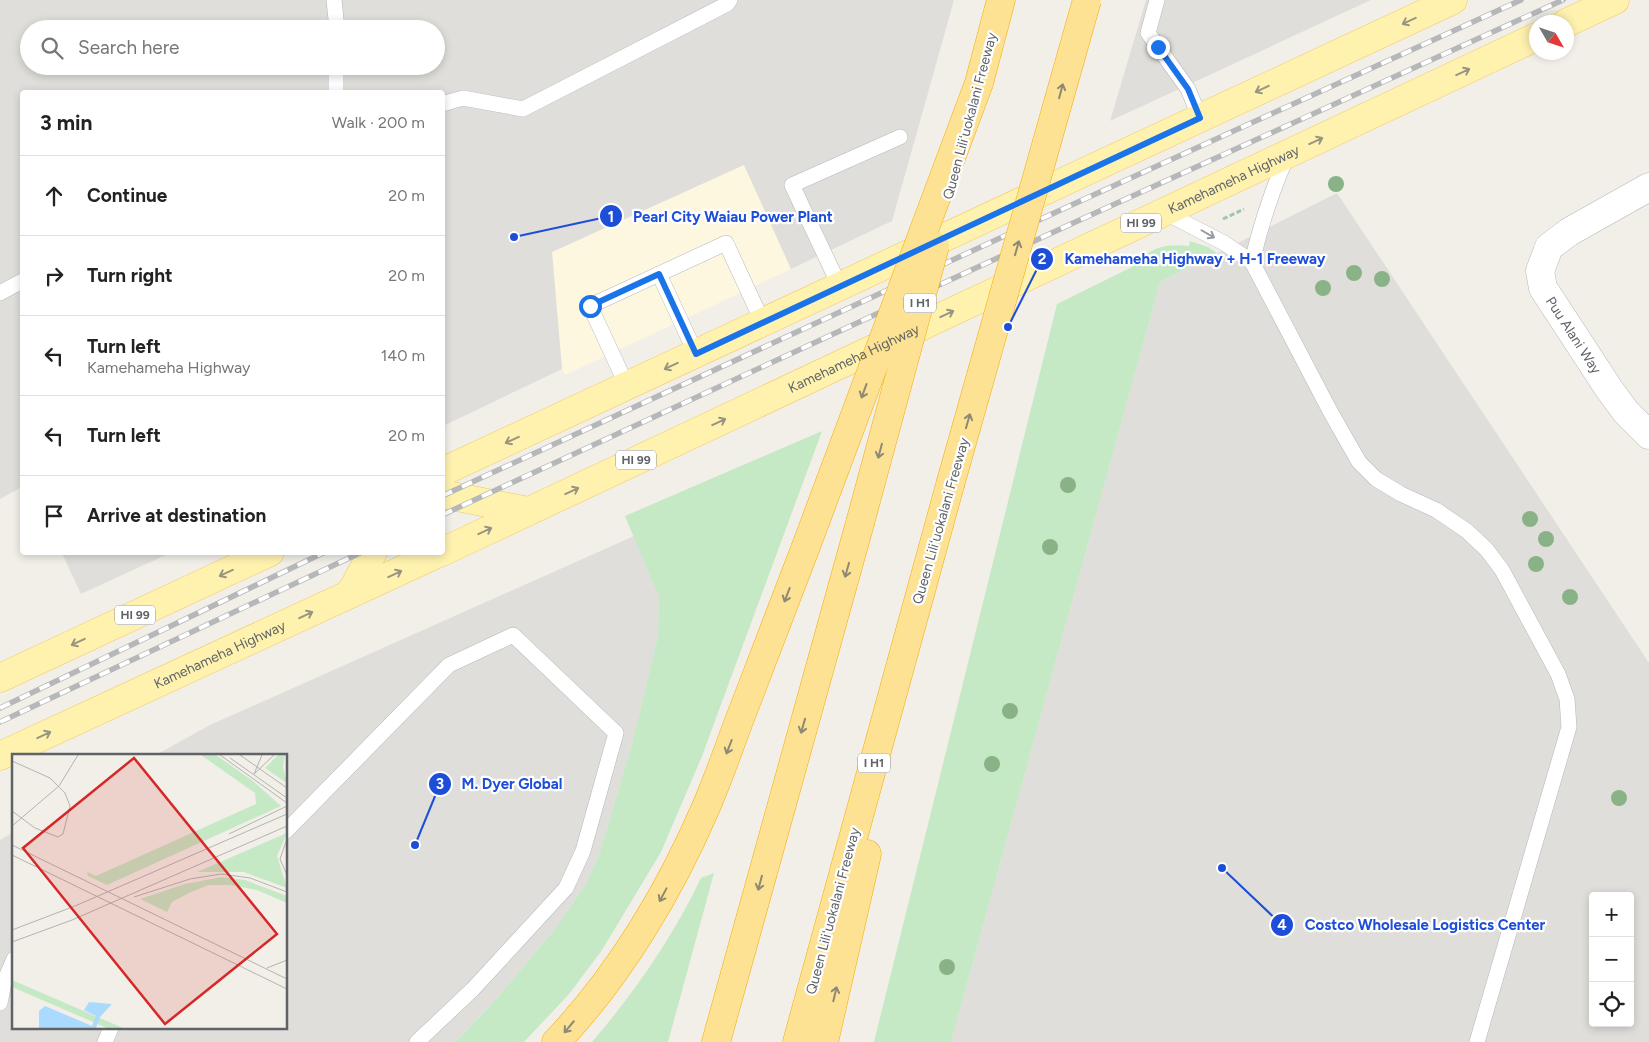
<!DOCTYPE html>
<meta charset="utf-8">
<style>
:root{--surface:#fff;--page:#f6f6f6;--text:#222;--muted:#767676;--line:#e0e0e0}
body{margin:0;font-family:Figtree,sans-serif;background:var(--page);color:var(--text)}
.controls{position:absolute;right:15px;bottom:15px;display:grid;overflow:hidden;border-radius:5px;box-shadow:0 2px 8px #0003}
.controls button{width:45px;height:45px;display:grid;place-items:center;padding:0;border:0;border-bottom:1px solid var(--line);background:var(--surface);color:var(--text);font:25px sans-serif}
.compass{position:absolute;left:1529px;top:15px;width:45px;height:45px;border-radius:50%;background:var(--surface);box-shadow:0 2px 8px #0003;rotate:129deg}
.stop{position:absolute;width:15px;height:15px;margin:-11px;border:4px solid #1a73e8;border-radius:50%;background:#fff}
.stop.end{background:#1a73e8;border-color:#fff;box-shadow:0 1px 5px #0008}
.list{margin:0;padding:0;list-style:none}
h2{display:flex;justify-content:space-between;align-items:center;height:65px;margin:0;padding:0 20px;font-size:21px}
h2 small{font-size:16px;font-weight:400;color:var(--muted)}
.list li{display:grid;grid-template-columns:32px 1fr auto;gap:15px;align-items:center;box-sizing:border-box;height:80px;padding:0 20px;border-top:1px solid var(--line)}
.list b{display:block;font-size:19px;white-space:nowrap}
.list p{margin:0;font-size:16px;white-space:nowrap;color:var(--muted)}
.list em{font-size:16px;font-style:normal;color:var(--muted)}
.icon{flex:none;width:28px;height:28px;fill:none;stroke:currentColor;stroke-width:2;stroke-linecap:round;stroke-linejoin:round}
.map{position:relative;flex:none;width:1649px;height:1042px;overflow:hidden}
.search{position:absolute;background:var(--surface);box-shadow:0 2px 8px #0003;left:20px;top:20px;width:425px;height:55px;display:flex;align-items:center;gap:12px;box-sizing:border-box;padding:0 18px;border-radius:28px;color:var(--muted);font-size:19px}
.panel{position:absolute;background:var(--surface);box-shadow:0 2px 8px #0003;left:20px;top:90px;width:425px;height:465px;border-radius:5px}
.map>svg:first-child{display:block}
.commercial{fill:#fef7e0}
.industrial{fill:#e0deda;fill-rule:evenodd}
.green{fill:#c5e8c5}
.lines{fill:none;stroke-linecap:round;stroke-linejoin:round}
.service-casing{stroke:#b5b8bc;stroke-width:16}
.minor-casing{stroke:#b5b8bc;stroke-width:29}
.primary-casing{stroke:#f2c960;stroke-width:29}
.motorway-casing{stroke:#f9ab00;stroke-width:29}
.path{stroke:#9cc7a9;stroke-width:3;stroke-dasharray:5 2.5;stroke-linecap:butt}
.service{stroke:#fff;stroke-width:15}
.minor{stroke:#fff;stroke-width:28}
.primary{stroke:#fff2af;stroke-width:28}
.motorway{stroke:#fde293;stroke-width:28}
.rail-casing{stroke:#b6b7b8;stroke-width:5.5}
.rail{stroke:#fff;stroke-width:4;stroke-dasharray:11;stroke-linecap:butt}
.motorway-bridge-casing{stroke:#f9ab00;stroke-width:29;stroke-linecap:butt}
.motorway-bridge{stroke:#fde293;stroke-width:28}
.tree{fill:#89b387}
.oneway{stroke:#979581}
.oneway2{stroke:#8e8975}
.oneway3{stroke:#979a9d}
.route{stroke:#1a73e8;stroke-width:6}
.labels{text-anchor:middle;dominant-baseline:central;stroke-width:4.5;stroke-linejoin:round;paint-order:stroke}
.shield{fill:#fff;stroke:#8f9295;stroke-width:1}
.shield-label{font-size:12px;font-weight:bold;fill:#5f6368}
.street-label{font-size:14px;fill:#5f6368;stroke:#fff}
.inset-road{fill:none;stroke:#b3b3b1;stroke-width:1}
.view{fill:#d62828;fill-opacity:0.15;stroke:#d62828;stroke-width:2.5}
.inset-edge{fill:none;stroke:#5f6368;stroke-width:2.5}
.leader{fill:none;stroke:#1d4ed8;stroke-width:2}
.callout-dot{fill:#1d4ed8;stroke:#fff;stroke-width:2}
.mark-label{font-size:15px;text-anchor:middle;font-weight:bold;fill:#fff}
.callout-label{font-size:15px;text-anchor:middle;font-weight:bold;fill:#1d4ed8;stroke:#fff;stroke-width:4.5;stroke-linejoin:round;paint-order:stroke}
</style>
<div class="map">
<svg width="1649" height="1042" viewBox="0 0 1649 1042">
<rect width="100%" height="100%" fill="#f1efe8"/>
<path class="commercial" d="M744,165l47,104 -226,106 -3,-6 -10,-117z"/>
<g class="industrial">
<path d="M0,0h954l-62,221 -101,48 -47,-104 -192,87 10,117 -119,57 -1,-334h-420v395l-22,12zM29,29h407v37h-407z"/>
<path d="M1146,0h225l-261,121z"/>
<path d="M1337,193l312,470v379h-698l209,-760zM1593,896h37v127h-37z"/>
<path d="M634,536l25,61 -1,39 -27,112 -32,107 -13,29 -31,45 -63,75 -37,38h-455v-202l14,-8v196h272v-272h-132l56,-31z"/>
<path d="M62,553h108l-89,41z"/>
</g>
<g class="green">
<path d="M1190,241l18,6 9,6 -57,29 -209,760h-77l183,-738 75,-37c16,-19 33,-24 57,-21z"/>
<path d="M822,431l-120,325 -41,96 -59,98 -33,44 -45,48h-69l37,-38 63,-75 31,-45 13,-29 32,-107 27,-112 1,-39 -34,-81z"/>
<path d="M714,873l-46,169h-76c42,-49 81,-105 109,-164z"/>
</g>
<g class="lines">
<defs>
<g id="service">
<path d="M334,0l3,29"/>
<path d="M1157,0l-9,33 40,56 12,29"/>
<path d="M336,92v-26"/>
<path d="M442,104l21,-6 60,11 204,-105 3,-4"/>
<path d="M1164,212l60,31 28,19c9,-39 19,-69 35,-106"/>
<path d="M1252,262l78,149 29,51 17,17 25,15 35,16 31,21 20,19 15,20 56,104 9,25 2,28 -92,315"/>
<path d="M659,274l37,80"/>
<path d="M840,287l-48,-102 108,-48"/>
<path d="M0,293l22,-12"/>
<path d="M627,386l-37,-80 136,-63 37,80"/>
<path d="M286,831l163,-166 64,-30 103,98 -33,118 -17,37 -93,101 -56,53"/>
<path d="M0,1003l4,-21 10,-23"/>
<path d="M105,1042l6,-14"/>
</g>
<g id="minor">
<path id="s1" d="M1649,187l-80,45 -20,15 -9,24 3,17 66,101 17,23 23,23"/>
</g>
<g id="primary">
<path d="M1566,23l49,-23"/>
<path d="M442,472l1011,-472"/>
<path d="M442,494l86,17"/>
<path id="s2" d="M442,552l1094,-515"/>
<path d="M350,594l23,-42"/>
<path d="M0,678l270,-126"/>
<path id="s3" d="M0,756l441,-204"/>
</g>
<g id="motorway">
<path d="M979,83l22,-83"/>
<path d="M556,1042c63,-66 114,-151 150,-235 14,-32 25,-66 38,-99 20,-53 41,-106 61,-159"/>
<path d="M716,1042l144,-519"/>
<path d="M797,1042l153,-557"/>
<path d="M824,1042l43,-188"/>
</g>
</defs>
<use href="#service" class="service-casing"/>
<use href="#minor" class="minor-casing"/>
<use href="#primary" class="primary-casing"/>
<use href="#motorway" class="motorway-casing"/>
<path class="path" d="M1223,219l21,-10"/>
<use href="#service" class="service"/>
<use href="#minor" class="minor"/>
<use href="#primary" class="primary"/>
<use href="#motorway" class="motorway"/>
<defs>
<g id="rail">
<path d="M442,496l623,-288 456,-208"/>
<path d="M442,515l629,-291 492,-224"/>
<path d="M0,708l325,-156"/>
<path d="M0,722l362,-170"/>
</g>
</defs>
<use href="#rail" class="rail-casing"/>
<use href="#rail" class="rail"/>
<defs>
<g id="motorway-bridge">
<path d="M950,485l137,-485"/>
<path d="M860,523l75,-277"/>
<path d="M805,549l174,-466"/>
</g>
</defs>
<use href="#motorway-bridge" class="motorway-bridge-casing"/>
<use href="#motorway-bridge" class="motorway-bridge"/>
</g>
<g class="tree">
<circle cx="1336" cy="184" r="8"/>
<circle cx="1354" cy="273" r="8"/>
<circle cx="1382" cy="279" r="8"/>
<circle cx="1323" cy="288" r="8"/>
<circle cx="1068" cy="485" r="8"/>
<circle cx="1530" cy="519" r="8"/>
<circle cx="1546" cy="539" r="8"/>
<circle cx="1050" cy="547" r="8"/>
<circle cx="1536" cy="564" r="8"/>
<circle cx="1570" cy="597" r="8"/>
<circle cx="1010" cy="711" r="8"/>
<circle cx="992" cy="764" r="8"/>
<circle cx="1619" cy="798" r="8"/>
<circle cx="947" cy="967" r="8"/>
</g>
<defs><path id="oneway-shaft" d="M-6 0H5M1.5-3L5.5 0L1.5 3" fill="none" stroke-width="1.6" stroke-linecap="round" stroke-linejoin="round" transform="scale(1.25)"/></defs>
<g class="oneway">
<use href="#oneway-shaft" transform="translate(1409 21) rotate(155)"/>
<use href="#oneway-shaft" transform="translate(1463 72) rotate(-25)"/>
<use href="#oneway-shaft" transform="translate(1262 89) rotate(155)"/>
<use href="#oneway-shaft" transform="translate(1316 141) rotate(-25)"/>
<use href="#oneway-shaft" transform="translate(947 314) rotate(-25)"/>
<use href="#oneway-shaft" transform="translate(671 366) rotate(155)"/>
<use href="#oneway-shaft" transform="translate(719 422) rotate(-25)"/>
<use href="#oneway-shaft" transform="translate(512 440) rotate(155)"/>
<use href="#oneway-shaft" transform="translate(572 491) rotate(-25)"/>
<use href="#oneway-shaft" transform="translate(485 531) rotate(-25)"/>
<use href="#oneway-shaft" transform="translate(226 573) rotate(155)"/>
<use href="#oneway-shaft" transform="translate(395 574) rotate(-25)"/>
<use href="#oneway-shaft" transform="translate(306 615) rotate(-25)"/>
<use href="#oneway-shaft" transform="translate(78 642) rotate(155)"/>
<use href="#oneway-shaft" transform="translate(44 735) rotate(-25)"/>
</g>
<g class="oneway2">
<use href="#oneway-shaft" transform="translate(1061 91) rotate(-75)"/>
<use href="#oneway-shaft" transform="translate(1017 248) rotate(-74)"/>
<use href="#oneway-shaft" transform="translate(864 391) rotate(110)"/>
<use href="#oneway-shaft" transform="translate(968 421) rotate(-74)"/>
<use href="#oneway-shaft" transform="translate(880 451) rotate(105)"/>
<use href="#oneway-shaft" transform="translate(847 570) rotate(106)"/>
<use href="#oneway-shaft" transform="translate(787 595) rotate(111)"/>
<use href="#oneway-shaft" transform="translate(803 726) rotate(106)"/>
<use href="#oneway-shaft" transform="translate(729 747) rotate(111)"/>
<use href="#oneway-shaft" transform="translate(760 883) rotate(105)"/>
<use href="#oneway-shaft" transform="translate(663 895) rotate(118)"/>
<use href="#oneway-shaft" transform="translate(835 994) rotate(-77)"/>
<use href="#oneway-shaft" transform="translate(569 1027) rotate(130)"/>
</g>
<use class="oneway3" href="#oneway-shaft" transform="translate(1208 234) rotate(30)"/>
<g class="lines">
<path class="route" d="M590,306l69,-32 37,80 504,-236 -12,-29 -30,-42"/>
</g>
<g class="labels">
<g class="shield">
<rect x="1121" y="213.5" width="40" height="19" rx="4"/>
<rect x="904" y="293.5" width="32" height="19" rx="4"/>
<rect x="616" y="450.5" width="40" height="19" rx="4"/>
<rect x="115" y="605.5" width="40" height="19" rx="4"/>
<rect x="858" y="753.5" width="32" height="19" rx="4"/>
</g>
<g class="shield-label">
<text x="1141" y="223">HI 99</text>
<text x="920" y="303">I H1</text>
<text x="636" y="460">HI 99</text>
<text x="135" y="615">HI 99</text>
<text x="874" y="763">I H1</text>
</g>
<g class="street-label">
<text transform="translate(970 116) rotate(-75)">Queen Liliʻuokalani Freeway</text>
<text stroke="none"><textPath href="#s2" startOffset="875">Kamehameha Highway</textPath></text>
<text stroke="none"><textPath href="#s1" startOffset="216">Puu Alani Way</textPath></text>
<text stroke="none"><textPath href="#s2" startOffset="455">Kamehameha Highway</textPath></text>
<text transform="translate(941 521) rotate(-74)">Queen Liliʻuokalani Freeway</text>
<text stroke="none"><textPath href="#s3" startOffset="242">Kamehameha Highway</textPath></text>
<text transform="translate(833 911) rotate(-75)">Queen Liliʻuokalani Freeway</text>
</g>
</g>
<g transform="translate(12 754)">
<rect width="275" height="275" fill="#f1efe8"/>
<path d="M189,1h15l37,26 28,25 -174,79 -19,-9 -1,-4 9,4 160,-72 -1,-11zM266,1h7l-2,12 4,16 -22,-15zM275,79l-10,23 10,32 -43,-16h-47zM210,123l23,3 42,16v7l-30,-13 -27,-5h-21l-18,7 -19,10 -5,10 -27,-13 45,-15zM0,226l111,48h-16l-95,-41z" fill="#c5e8c5"/>
<path d="M77,248l23,2 -12,13 -4,11h-57v-17l6,-5 47,20 4,-10 -12,-6z" fill="#aadaff"/>
<path class="inset-road" d="M208,1l67,48M228,1l47,33M275,2v21M218,4l57,40M0,7l38,17 15,15 5,13 -7,28 -5,3 -23,-9 -23,-17M242,20l20,-19M242,20l8,-19M0,72l47,-40 19,-31M217,80l58,-28M275,85l-7,20 7,16M0,91l275,134M0,101l275,134M122,143l56,-18 31,-5 29,4 37,14M0,176l63,-24 212,-92M0,188l60,-22 215,-94M255,214l20,-8"/>
<path class="view" d="M122,4l143,176 -112,90 -142,-176z"/>
<rect width="275" height="275" class="inset-edge"/>
</g>
<path class="leader" d="M514 237L611 216M1008 327L1042 259M415 845L440 784M1222 868L1282 925"/>
<g class="callout-dot">
<circle cx="514" cy="237" r="5"/>
<circle cx="1008" cy="327" r="5"/>
<circle cx="415" cy="845" r="5"/>
<circle cx="1222" cy="868" r="5"/>
<circle cx="611" cy="216" r="12"/>
<circle cx="1042" cy="259" r="12"/>
<circle cx="440" cy="784" r="12"/>
<circle cx="1282" cy="925" r="12"/>
</g>
<g class="mark-label">
<text x="611" y="222">1</text>
<text x="1042" y="264">2</text>
<text x="440" y="789">3</text>
<text x="1282" y="930">4</text>
</g>
<g class="callout-label">
<text x="733" y="222">Pearl City Waiau Power Plant</text>
<text x="1195" y="264">Kamehameha Highway + H-1 Freeway</text>
<text x="512" y="789">M. Dyer Global</text>
<text x="1425" y="930">Costco Wholesale Logistics Center</text>
</g>
</svg>
<div class="controls">
<button>+</button>
<button>−</button>
<button><svg class="icon" aria-label="locate" viewBox="0 0 24 24"><circle cx="12" cy="12" r="6"/><path d="M12 2v4M12 18v4M2 12h4M18 12h4"/></svg></button>
</div>
<svg class="compass" viewBox="-18 -18 36 36"><path d="M0-13l5 13h-10z" fill="#e53935"/><path d="M0 13l5-13h-10z" fill="#767676"/></svg>
<div class="stop" style="left:590px;top:306px"></div>
<div class="stop end" style="left:1158px;top:47px"></div>
<div class="search"><svg class="icon" aria-label="search" viewBox="0 0 24 24"><circle cx="10" cy="10" r="6"/><path d="M15 15l6 6"/></svg>Search here</div>
<section class="panel">
<h2>3 min<small>Walk · 200 m</small></h2>
<ul class="list">
<li><svg class="icon" aria-label="ahead" viewBox="0 0 24 24"><path d="M12 20V5M6 11l6-6 6 6"/></svg><div><b>Continue</b></div><em>20 m</em></li>
<li><svg class="icon" aria-label="right" viewBox="0 0 24 24"><path d="M7 20v-9h11M14 6l5 5-5 5"/></svg><div><b>Turn right</b></div><em>20 m</em></li>
<li><svg class="icon" aria-label="left" viewBox="0 0 24 24"><path d="M17 20v-9H6M10 6l-5 5 5 5"/></svg><div><b>Turn left</b><p>Kamehameha Highway</p></div><em>140 m</em></li>
<li><svg class="icon" aria-label="left" viewBox="0 0 24 24"><path d="M17 20v-9H6M10 6l-5 5 5 5"/></svg><div><b>Turn left</b></div><em>20 m</em></li>
<li><svg class="icon" aria-label="arrive" viewBox="0 0 24 24"><path d="M6 21V4h12l-3 4 3 4H6"/></svg><div><b>Arrive at destination</b></div></li>
</ul>
</section>
</div>
